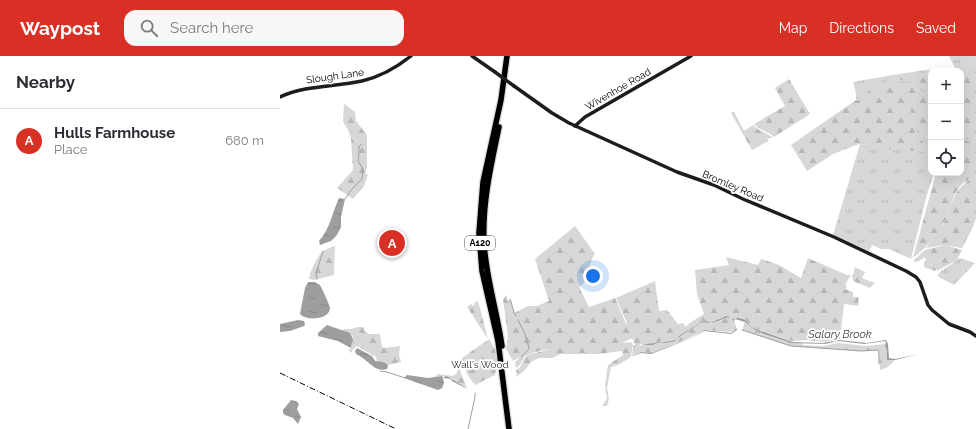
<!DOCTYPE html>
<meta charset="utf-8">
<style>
:root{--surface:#fff;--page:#f7f7f7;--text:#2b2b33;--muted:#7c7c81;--line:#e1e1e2;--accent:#d93025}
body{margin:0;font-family:Raleway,sans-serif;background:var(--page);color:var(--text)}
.controls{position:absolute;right:12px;top:12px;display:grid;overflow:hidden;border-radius:8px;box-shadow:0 4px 16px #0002}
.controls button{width:36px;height:36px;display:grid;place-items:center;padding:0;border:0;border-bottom:1px solid var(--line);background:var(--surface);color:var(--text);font:20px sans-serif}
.you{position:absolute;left:313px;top:220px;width:14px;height:14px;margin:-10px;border:3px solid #fff;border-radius:50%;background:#1a73e8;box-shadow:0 0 0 6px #1a73e833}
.badge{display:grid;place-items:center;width:26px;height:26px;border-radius:50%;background:var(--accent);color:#fff;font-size:13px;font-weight:700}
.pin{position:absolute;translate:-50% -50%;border:2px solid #fff;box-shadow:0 1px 4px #0006}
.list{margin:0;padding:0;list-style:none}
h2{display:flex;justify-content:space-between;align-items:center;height:52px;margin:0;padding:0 16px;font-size:17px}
h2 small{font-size:13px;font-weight:400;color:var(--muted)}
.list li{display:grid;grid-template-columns:26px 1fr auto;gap:12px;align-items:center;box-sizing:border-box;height:64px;padding:0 16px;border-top:1px solid var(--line)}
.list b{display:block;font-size:15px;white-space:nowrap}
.list p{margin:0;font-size:13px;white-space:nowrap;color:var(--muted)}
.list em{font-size:13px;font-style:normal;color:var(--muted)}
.icon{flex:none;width:22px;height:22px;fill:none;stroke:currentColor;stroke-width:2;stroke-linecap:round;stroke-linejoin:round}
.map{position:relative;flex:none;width:696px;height:373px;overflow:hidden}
header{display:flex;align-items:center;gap:24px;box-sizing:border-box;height:56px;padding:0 20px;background:var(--accent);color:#fff}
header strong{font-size:19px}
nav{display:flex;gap:22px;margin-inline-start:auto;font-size:14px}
.search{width:280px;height:36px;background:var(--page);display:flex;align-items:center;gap:10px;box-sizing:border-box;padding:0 14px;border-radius:12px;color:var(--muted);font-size:15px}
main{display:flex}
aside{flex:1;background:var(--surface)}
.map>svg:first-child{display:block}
.grass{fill:url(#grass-tufts)}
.forest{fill:url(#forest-firs)}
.water{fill:url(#water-ripples)}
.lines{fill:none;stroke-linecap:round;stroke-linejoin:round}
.stream{stroke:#9e9e9e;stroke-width:1}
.highway-casing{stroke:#dbdbdb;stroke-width:8}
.secondary{stroke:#1d1d1d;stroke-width:3.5}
.highway{stroke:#000;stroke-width:5.5}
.rail{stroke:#000;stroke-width:1;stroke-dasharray:6 2 1 2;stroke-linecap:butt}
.secondary-bridge{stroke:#1d1d1d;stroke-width:3.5}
.labels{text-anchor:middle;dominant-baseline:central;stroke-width:3.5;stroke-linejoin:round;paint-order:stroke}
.shield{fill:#fff;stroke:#4c4c4c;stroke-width:1}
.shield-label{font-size:9px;font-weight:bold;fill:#000}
.street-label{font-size:10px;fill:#000;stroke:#fff}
.park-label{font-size:10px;fill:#2e2e2e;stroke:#fff}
.water-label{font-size:11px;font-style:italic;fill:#3f3f3f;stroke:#fff}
</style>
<header>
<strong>Waypost</strong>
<div class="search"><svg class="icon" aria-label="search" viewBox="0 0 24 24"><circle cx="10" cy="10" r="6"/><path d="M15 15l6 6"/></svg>Search here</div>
<nav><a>Map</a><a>Directions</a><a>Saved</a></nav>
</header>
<main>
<aside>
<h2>Nearby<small></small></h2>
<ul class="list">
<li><span class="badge">A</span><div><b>Hulls Farmhouse</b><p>Place</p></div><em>680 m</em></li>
</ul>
</aside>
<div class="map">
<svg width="696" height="373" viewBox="0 0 696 373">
<defs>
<pattern id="grass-tufts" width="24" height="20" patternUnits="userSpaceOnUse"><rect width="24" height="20" fill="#d7d7d7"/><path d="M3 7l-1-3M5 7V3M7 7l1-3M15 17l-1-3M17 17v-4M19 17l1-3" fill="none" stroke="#b7b7b7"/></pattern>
<pattern id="forest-firs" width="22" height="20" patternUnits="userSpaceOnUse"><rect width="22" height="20" fill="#d7d7d7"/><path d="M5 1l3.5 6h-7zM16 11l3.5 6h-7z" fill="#b7b7b7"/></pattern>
<pattern id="water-ripples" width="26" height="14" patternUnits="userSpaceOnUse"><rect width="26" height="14" fill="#9e9e9e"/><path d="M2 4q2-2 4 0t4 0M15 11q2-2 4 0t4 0" fill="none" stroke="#868686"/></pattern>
</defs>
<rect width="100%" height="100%" fill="#fff"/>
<g class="grass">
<path d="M669,0h27v122l-9,5 -13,-10h7v-102h-30v102h3l-8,25 -15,61 -22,-10h-8l-9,-4 -3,6 -36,-16 27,-91 9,1 -16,-63c34,-6 68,-13 102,-14z"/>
<path d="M680,202l15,5 -21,22 -17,-9 3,-4z"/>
</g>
<g class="forest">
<path d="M696,11v75l-15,-5v-66h-2z"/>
<path d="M651,16v22c-7,-2 -11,-8 -17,-11 -8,-2 -13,-2 -20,-6l25,-2z"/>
<path d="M509,23l21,35 -36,23c-5,-6 -15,-6 -20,-13l31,-18 -10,-18z"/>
<path d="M610,23l-6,11 -6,7 -22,2v-3l12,-4z"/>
<path d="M612,23c15,2 15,29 19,40 5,13 13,25 20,36v7l-5,-10 -39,-3 -7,-2 -12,1 1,-3 -10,-1 -26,10 -26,17 -16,-26 65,-45 18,-1 5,-1z"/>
<path d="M620,26c16,2 18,8 31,14v55h-1l-18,-34 -6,-26z"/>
<path d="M64,48l11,8 1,9 11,14v32l-2,7h3l-4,12 -11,13 -16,-11 16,-18 -2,-32 -3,-8 -5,-9z"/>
<path d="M454,56l10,19 9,-6c6,7 14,7 20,13h-6l1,3 -16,9 -21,-37z"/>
<path d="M681,83l15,5v32l-9,5 -10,-8h4z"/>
<path d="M656,117h20l9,8c-13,12 -13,24 -20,39 -7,15 -19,28 -32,38z"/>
<path d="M696,121v41l-3,9 -11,21 -18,-3 -18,3 17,-23 9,-23 6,-12 7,-7z"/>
<path d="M295,170l20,28c-8,9 -5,27 -16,33l10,20 26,-9 11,26 1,-1 -11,-25 39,-17 4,30 8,-1 11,14 6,-1 1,4c6,-5 12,-9 19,-13l-7,-20 -2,-24 34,-5 -3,-8 32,8 3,-6 18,6 22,13 7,-20 39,17h4l-6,10 2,1 -2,3 8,3v5h6l-1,9 -14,-2 -4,35 -16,3 -16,-2 -16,1 -38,-13 -8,-7 -11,-3 -3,1c-7,-6 -13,2 -21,4l-6,-3 -25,15 -4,5 -19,2 8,1 13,-4 4,-4 22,-14c4,1 6,3 10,2 10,-2 17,-13 22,6l-5,3 -27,-2 -14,8 -39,15 -10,-1 -9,4 1,-9 16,-3h-8l-4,2 -2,-1 -2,-6h-3l-8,4 9,-1 2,2 -2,13 -13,8 -7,2 -4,21 2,11 -2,7h-5l5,-8 -2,-13 3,-20 15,-10 -1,-4 -24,3h-37l-9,4h-13l-8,4 -7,9 -8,6 1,-5 -2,-1c7,-3 7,-11 12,-15 5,-3 16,-4 22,-7 -4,1 -22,4 -25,9 -3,4 -3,7 -8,10l-1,-6 7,-6 -9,5 -7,-12 2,-13 -5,-37 4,-4v5h4l3,13 14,-7h9l12,-5 -14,-42z"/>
<path d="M665,189l17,5 -5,10 -20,11v-2l-2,2 -11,-4v-4l2,-2 -1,-4 -8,5 -4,-1 12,-11z"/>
<path d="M55,190l-1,29 -20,5 -5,-1c0,-6 8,-21 12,-26 3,-3 10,-6 14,-7z"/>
<path d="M575,211l10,5 -3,6 13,5 -5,5 -17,-7 -1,-6h1z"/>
<path d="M198,245l10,38 -21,-32 4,-3 2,2 2,-4z"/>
<path d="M465,266l5,5 14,7 30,9h8l1,2 21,1 14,-3 28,3 20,-2 -1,2 2,5v9h8l-7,7 -8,3 -1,-16 -1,-4 -17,1 -70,-5 -49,-16z"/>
<path d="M78,271h5l2,4 4,3h11l2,13 3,1 15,-2 -1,9 2,7 -13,3 -3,-3 -8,-1 -1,-4 -19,-11 -5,4v3l-3,-2 3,-7 1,-7 -3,-4 -8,-2 2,-2h7z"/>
<path d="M209,283l9,16 -3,20 -20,10 -8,-11 -5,-16z"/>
<path d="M178,309l9,23 -15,-10 -10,-2 -18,2 11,-1 3,-3 15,2 4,-3z"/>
</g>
<g class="water">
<path d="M59,142l6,1 -4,18v10l-4,8 -6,6 -11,4 -1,-4c11,-12 13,-28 20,-43z"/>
<path d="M28,226h7l5,3c2,4 10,20 10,24 -2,11 -24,12 -30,5l5,-26z"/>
<path d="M446,260l3,1 3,2 6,-1 7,2 7,7 9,4 32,11 30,1 16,-3 28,3 19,-3 2,4 1,14 6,1 24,-5 -24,6h-8v-9l-2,-5 1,-5 -22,3 -25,-3 -14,3 -33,-1 -28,-9 -12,-6 -7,-6 -10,-3 -1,2 3,9 -6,4 -27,-3 -12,7 -41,16 -10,-1 -10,4 10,-5 10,1 16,-6 25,-9 12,-8 27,3 5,-4c-4,-22 -16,-5 -26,-6 -2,0 -4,-1 -6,-2l-22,14 -7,6 -10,2 -7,-1 -5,3h-13l-7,2v-1l43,-6 4,-5 25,-15 6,3z"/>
<path d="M18,264l6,1 1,3 -1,2 -14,5 -10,1v-8z"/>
<path d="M47,269l23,8 3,6 -2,8h-2l-11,-6 -20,-5v-3z"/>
<path d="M77,292l15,8 3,5 9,1 4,3 -1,4c-10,3 -15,-4 -23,-10 -2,-2 -5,-3 -8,-5l-1,-3z"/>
<path d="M127,319l21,3 14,-2 1,2 3,-2c7,3 15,8 21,13l-15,-8 -1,-2 -8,-1 1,5 -2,5 -4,2 -34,-12z"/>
<path d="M11,344l5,1 3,3 -2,5 4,8 -3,7 -5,-6 -8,-3 -2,-2v-3z"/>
</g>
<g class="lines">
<g class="stream">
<path d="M65,143l6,-9 11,-11 1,-10 -5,-8c2,-6 -1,-13 3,-17"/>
<path d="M37,223l-1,-5 7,-23"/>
<path d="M230,243l4,13"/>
<path d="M234,257l2,3"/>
<path d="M238,264l7,14 4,14"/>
<path d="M462,274l49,16 70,5 17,-1 1,4v10"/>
<path d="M241,301l8,-8"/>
<path d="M100,315l7,1 18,6"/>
<path d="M188,373l7,-32v-4"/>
</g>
<defs>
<g id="highway">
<path d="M227,0l-6,44 -18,82 -4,51 3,38 16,70 11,88"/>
<path d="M219,71c-8,38 -17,77 -15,116 2,35 13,68 18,103"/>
</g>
</defs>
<use href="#highway" class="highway-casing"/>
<g class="secondary">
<path d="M192,0l23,16"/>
<path d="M234,30l38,27 17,10 108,49 37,13 29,14 91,38 72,34 10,6 4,5 8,23 4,5 17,14 21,8 6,4"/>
<path d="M0,41c26,-12 54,-10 82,-16 18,-4 34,-13 49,-25"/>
<path d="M295,70l10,-9 106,-61"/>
</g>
<use href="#highway" class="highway"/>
<path class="rail" d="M0,317l116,56"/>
<path class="secondary-bridge" d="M215,16l19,14"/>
</g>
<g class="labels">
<rect class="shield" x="185" y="180" width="30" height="14" rx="3"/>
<g class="shield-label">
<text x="200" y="187">A120</text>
</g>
<g class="street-label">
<text transform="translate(55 20) rotate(-8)">Slough Lane</text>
<text transform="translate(338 33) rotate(-30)">Wivenhoe Road</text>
<text transform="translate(453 130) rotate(23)">Bromley Road</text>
</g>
<g class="park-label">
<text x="200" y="308">Wall's Wood</text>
</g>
<g class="water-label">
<text x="560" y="278">Salary Brook</text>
</g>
</g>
</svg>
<div class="controls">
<button>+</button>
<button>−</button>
<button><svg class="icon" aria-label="locate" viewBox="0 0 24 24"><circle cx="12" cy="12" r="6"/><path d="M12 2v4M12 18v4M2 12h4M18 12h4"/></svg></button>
</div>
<div class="you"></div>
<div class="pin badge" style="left:112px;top:187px">A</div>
</div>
</main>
